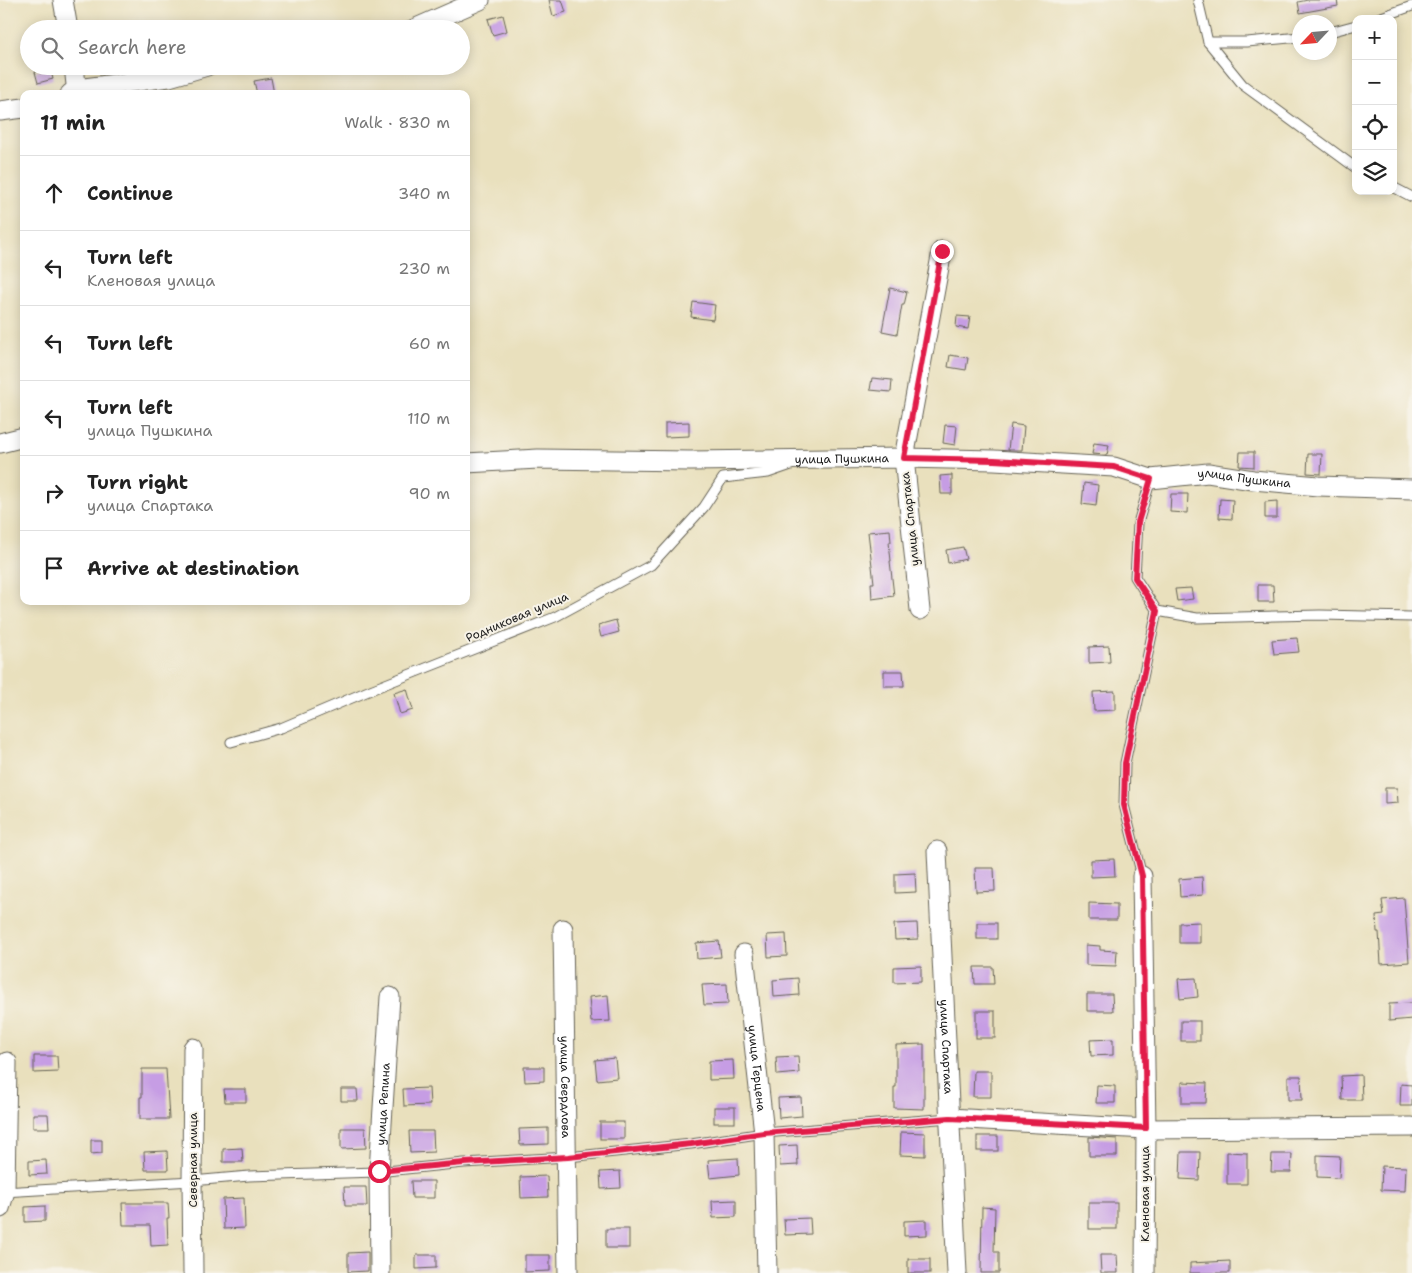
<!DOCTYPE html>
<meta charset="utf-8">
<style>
:root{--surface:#fff;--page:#f6f6f6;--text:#222;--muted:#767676;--line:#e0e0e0}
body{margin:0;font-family:"Shantell Sans",sans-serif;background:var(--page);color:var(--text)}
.controls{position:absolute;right:15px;top:15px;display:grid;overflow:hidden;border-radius:10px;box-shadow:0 2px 12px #0003}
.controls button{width:45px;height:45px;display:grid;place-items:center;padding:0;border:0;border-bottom:1px solid var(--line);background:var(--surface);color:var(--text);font:25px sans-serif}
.compass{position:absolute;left:1292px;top:15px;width:45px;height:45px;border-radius:50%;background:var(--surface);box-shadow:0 2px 12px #0003;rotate:244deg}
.stop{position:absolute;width:15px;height:15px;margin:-11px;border:4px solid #e11d48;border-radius:50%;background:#fff}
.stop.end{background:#e11d48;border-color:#fff;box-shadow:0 1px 5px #0008}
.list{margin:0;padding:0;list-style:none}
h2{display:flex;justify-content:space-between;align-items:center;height:65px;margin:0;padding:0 20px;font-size:21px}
h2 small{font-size:16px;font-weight:400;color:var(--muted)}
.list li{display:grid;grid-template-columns:32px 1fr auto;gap:15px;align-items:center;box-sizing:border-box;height:75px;padding:0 20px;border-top:1px solid var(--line)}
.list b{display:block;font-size:19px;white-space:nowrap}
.list p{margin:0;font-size:16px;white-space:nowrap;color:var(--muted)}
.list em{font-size:16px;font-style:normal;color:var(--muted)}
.icon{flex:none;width:28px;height:28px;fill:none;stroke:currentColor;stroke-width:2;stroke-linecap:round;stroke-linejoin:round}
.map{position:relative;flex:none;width:1412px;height:1273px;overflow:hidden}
.search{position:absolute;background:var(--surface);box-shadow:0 2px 12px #0003;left:20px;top:20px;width:450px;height:55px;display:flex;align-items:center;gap:12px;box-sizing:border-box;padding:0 18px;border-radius:28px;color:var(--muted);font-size:19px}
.panel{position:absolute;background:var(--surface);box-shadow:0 2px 12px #0003;left:20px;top:90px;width:450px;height:515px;border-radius:10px}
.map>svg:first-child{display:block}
.building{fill:#c69de4}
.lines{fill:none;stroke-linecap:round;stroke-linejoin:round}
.lane-casing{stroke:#646154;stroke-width:11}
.street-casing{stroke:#646154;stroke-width:21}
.lane{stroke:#fff;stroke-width:9}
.street{stroke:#fff;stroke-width:19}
.route{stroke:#e11d48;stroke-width:6}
.labels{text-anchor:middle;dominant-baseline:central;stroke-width:4;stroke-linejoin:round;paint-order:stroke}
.street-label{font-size:12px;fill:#1c1c1c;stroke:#f7f3e8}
</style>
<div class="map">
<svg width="1412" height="1273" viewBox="0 0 1412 1273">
<rect width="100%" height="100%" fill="#f7f3e8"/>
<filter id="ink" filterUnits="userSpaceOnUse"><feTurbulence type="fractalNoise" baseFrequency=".02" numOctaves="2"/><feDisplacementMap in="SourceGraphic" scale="10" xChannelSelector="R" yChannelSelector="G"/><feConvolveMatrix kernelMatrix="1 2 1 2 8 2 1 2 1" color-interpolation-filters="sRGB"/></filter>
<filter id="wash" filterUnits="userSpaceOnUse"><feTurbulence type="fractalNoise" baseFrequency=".0096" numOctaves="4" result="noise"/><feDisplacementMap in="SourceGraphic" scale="20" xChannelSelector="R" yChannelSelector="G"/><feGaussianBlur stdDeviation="1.12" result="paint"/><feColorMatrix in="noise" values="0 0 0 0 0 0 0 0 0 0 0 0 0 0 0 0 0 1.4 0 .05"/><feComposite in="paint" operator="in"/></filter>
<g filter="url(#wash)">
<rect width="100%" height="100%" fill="#e9e0bd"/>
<g id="blocks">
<g class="building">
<path d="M549,0h13l4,12 -13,4z"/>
<path d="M1308,0h29l1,6 -38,7 -2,-11z"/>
<path d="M503,15l4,16 -14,4 -5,-16z"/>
<path d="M50,68l3,11 -15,4 -3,-11z"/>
<path d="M271,78l3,16h-17l-3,-13z"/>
<path d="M890,288l17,4 -3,13h-2l-5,29 -15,-3z"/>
<path d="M693,302l22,3 -2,15 -22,-3z"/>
<path d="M957,316l13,1 -2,12 -12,-2z"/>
<path d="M950,355l18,3 -2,12 -18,-3z"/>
<path d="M872,378l20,2 -1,12 -21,-2z"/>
<path d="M689,422v14l-24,1v-14z"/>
<path d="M1011,424l13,2 -2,24h-14z"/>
<path d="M945,425l12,1 -2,19 -12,-2z"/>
<path d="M1094,443l15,2 -2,10 -15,-1z"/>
<path d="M1240,452h14v15l-15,-1z"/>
<path d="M1308,454h14l-1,20 -14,-1z"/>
<path d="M952,475v19h-11l-1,-18z"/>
<path d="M1084,483l14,2 -2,21 -14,-2z"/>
<path d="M1171,494h17l-1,19 -17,-1z"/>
<path d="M1220,499l13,1 -1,19 -13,-1z"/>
<path d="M1277,501v17h-12v-16z"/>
<path d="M890,530l1,12h-2l2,19h-1l4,35 -22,3 -1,-16h3l-6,-51z"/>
<path d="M963,547l3,12 -18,4 -2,-13z"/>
<path d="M1258,585h15l1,17h-16z"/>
<path d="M1191,588l2,11 -16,2 -2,-12z"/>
<path d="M616,620l3,12 -18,5 -3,-12z"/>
<path d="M1297,638l2,14 -25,2 -2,-14z"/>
<path d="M1109,646l1,16 -21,1v-16z"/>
<path d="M884,671h19l1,15h-20z"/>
<path d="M407,689l6,21 -13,4 -6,-21z"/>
<path d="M1115,691v19l-21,1 -1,-19z"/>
<path d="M1385,788h12l1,15 -13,1z"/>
<path d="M1114,859l1,17 -24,1v-17z"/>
<path d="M975,868h19l1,23 -19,1z"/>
<path d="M915,873l1,19 -21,1v-19z"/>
<path d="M1202,877l1,18 -23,2 -1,-18z"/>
<path d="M1404,898l5,64 -28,2 -2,-32h-2l-1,-16 8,-1 -2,-15z"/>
<path d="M1089,903l28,1v16h-28z"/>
<path d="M1200,922v21h-21v-20z"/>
<path d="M917,923l1,16 -23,1 -1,-16z"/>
<rect x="977" y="923" width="20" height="16"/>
<path d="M786,934l1,22 -19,1 -1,-22z"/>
<path d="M719,941l2,16 -24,2 -1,-16z"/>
<path d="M1086,945l14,1v4l17,1 -1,15 -30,-1z"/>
<path d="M921,966v16l-27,1v-16z"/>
<path d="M974,967h19l1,17h-19z"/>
<path d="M798,978l1,17 -25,2 -1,-17z"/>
<path d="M1196,978l2,19 -18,2 -2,-20z"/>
<path d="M727,984l1,20 -24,1 -2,-20z"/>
<path d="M1087,994h25l1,17h-26z"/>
<path d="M608,995l2,26 -19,1 -2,-25z"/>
<path d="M1412,1003v16l-23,2v-17z"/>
<rect x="976" y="1011" width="19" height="27"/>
<rect x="1181" y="1021" width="19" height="20"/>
<path d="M1113,1039v16l-22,1 -1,-16z"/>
<path d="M924,1044v65l-30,-1v-21h2v-42z"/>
<path d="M34,1056h23l1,16 -24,1z"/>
<path d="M798,1056l1,17 -22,2 -1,-18z"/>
<path d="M615,1058l2,20 -20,2 -2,-20z"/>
<path d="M733,1060l1,19 -25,1v-19z"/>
<path d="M524,1067h20v14l-19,1z"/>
<path d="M142,1069h24l3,50h-29v-22h2z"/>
<path d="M974,1071h17v26h-18z"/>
<path d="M1361,1075l1,25h-20l-1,-24z"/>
<path d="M1288,1076h13l1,24h-14z"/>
<path d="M1182,1082l25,1 -1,20h-24z"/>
<path d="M1401,1084l11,1v21h-12z"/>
<path d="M1097,1085l18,1v17h-19z"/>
<path d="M429,1088l1,17 -26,1 -1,-17z"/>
<path d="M224,1089h22v13h-21z"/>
<path d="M341,1089h16l1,12h-17z"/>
<path d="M801,1097l1,19 -23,2 -1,-20z"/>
<rect x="714" y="1107" width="21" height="16"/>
<path d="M33,1114h15l1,14h-16z"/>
<rect x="600" y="1122" width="24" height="17"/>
<path d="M341,1128h24l1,20 -25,1z"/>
<path d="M548,1128v16l-28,1 -1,-16z"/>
<path d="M409,1131h24l1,21 -24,1z"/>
<path d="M901,1132l24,1v23l-25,-1z"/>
<rect x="977" y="1136" width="21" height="15"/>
<path d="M1089,1137l28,2v17h-28z"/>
<path d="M91,1140h11v13l-11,1z"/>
<path d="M797,1145l1,20 -18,1 -1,-20z"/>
<path d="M242,1148l1,14h-20v-13z"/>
<path d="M167,1151l1,19h-23l-1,-18z"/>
<path d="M1181,1152h19l-1,28 -19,-1z"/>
<path d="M1227,1152l20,1v31h-20z"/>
<path d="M1272,1154h20l-1,18h-20z"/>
<path d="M1317,1155l23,1 -1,22 -22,-1z"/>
<path d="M738,1158l1,17 -29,3 -2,-18z"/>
<path d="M46,1160l1,14 -18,1v-14z"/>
<path d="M1382,1166l24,1 -1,24 -24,-1z"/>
<path d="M620,1171l1,17 -20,1 -1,-17z"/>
<path d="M547,1176l1,21 -27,1 -1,-21z"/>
<path d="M411,1181h23v17h-22z"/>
<path d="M344,1187h22l1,19h-22z"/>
<path d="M244,1198l1,30 -21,1 -1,-30z"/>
<path d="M736,1200v17l-23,1 -1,-17z"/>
<path d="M122,1203h46l1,15h-2l1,27 -17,1 -1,-21h-27z"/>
<rect x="1089" y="1203" width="28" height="26"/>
<path d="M45,1206v15l-20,1v-15z"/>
<path d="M982,1207l13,1 -1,44h5v21h-18z"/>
<path d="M810,1218l1,16 -26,1 -1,-16z"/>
<path d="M927,1220v15l-23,1v-15z"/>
<rect x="606" y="1229" width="23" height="19"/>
<path d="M368,1252v19l-20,1v-19z"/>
<path d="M416,1255h20v13l-20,1z"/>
<path d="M525,1255h25v16l-25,1z"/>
<path d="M1100,1255h17l1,18h-17z"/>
<rect x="908" y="1259" width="22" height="14"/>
<path d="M1230,1261v12h-40v-10z"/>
</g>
</g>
</g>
<g filter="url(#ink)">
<use href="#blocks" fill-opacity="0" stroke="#646154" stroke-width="1"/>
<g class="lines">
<defs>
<g id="lane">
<path d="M1198,0l10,42 35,43 113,83"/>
<path d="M1376,19l36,-13"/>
<path d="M1330,32l26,-7"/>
<path d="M1208,42h39l53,-5"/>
<path d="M1393,187l19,10"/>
<path d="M1151,479l-13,44 -3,54 22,34 40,7 123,-3 92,2"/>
<path d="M231,742l50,-14 92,-39 182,-72 96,-52 53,-58 19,-29 45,-5 23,-8"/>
<path d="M1142,876l-18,-71 1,-42 32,-152"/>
<path d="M3,1192l189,-11 57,-5 128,-4 87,-9 104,-6 123,-13 73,-11 186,-15"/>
</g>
<g id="street">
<path d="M63,0l5,29"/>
<path d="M414,29l66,-29"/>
<path d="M74,66l3,28"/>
<path d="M70,94l7,-5 92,-12 38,-11"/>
<path d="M0,111l24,-3"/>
<path d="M0,443l24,-6"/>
<path id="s1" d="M466,463l72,-4 152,2 214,-3 90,2 120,7 37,12 57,-6 45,7 65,6 94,3"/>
<path d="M920,610l-16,-152 38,-207"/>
<path id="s2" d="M937,851l20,422"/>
<path d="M1142,876l4,253 -1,144"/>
<path id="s3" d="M563,929l5,344"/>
<path id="s4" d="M744,954l20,179 3,140"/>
<path d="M193,1048l-1,133 1,92"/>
<path d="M950,1118l196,11 266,-2"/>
<path d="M0,1208l5,-17 2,-129"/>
<path id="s5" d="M380,1273l-1,-102 11,-174"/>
</g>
</defs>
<use href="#lane" class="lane-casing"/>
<use href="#street" class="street-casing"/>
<use href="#lane" class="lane"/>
<use href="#street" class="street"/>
</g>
</g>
<g class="lines" filter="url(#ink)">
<path class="route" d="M379,1171l85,-8 104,-6 123,-13 73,-11 186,-15 196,10 -4,-252 -18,-71 1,-42 32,-152 -22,-33 3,-56 13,-43 -37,-12 -120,-7 -90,-2 38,-207"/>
</g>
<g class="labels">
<g class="street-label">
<text stroke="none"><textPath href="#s1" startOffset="376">улица Пушкина</textPath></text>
<text stroke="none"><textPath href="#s1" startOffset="781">улица Пушкина</textPath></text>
<text transform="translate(910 519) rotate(-96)">улица Спартака</text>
<text transform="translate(517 617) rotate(-23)">Родниковая улица</text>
<text stroke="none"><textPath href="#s2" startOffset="196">улица Спартака</textPath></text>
<text stroke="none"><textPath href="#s4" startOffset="115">улица Герцена</textPath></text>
<text stroke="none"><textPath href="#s3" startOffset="158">улица Свердлова</textPath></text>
<text stroke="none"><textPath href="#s5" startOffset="169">улица Репина</textPath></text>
<text transform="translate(193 1160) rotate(-90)">Северная улица</text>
<text transform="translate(1145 1194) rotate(-90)">Кленовая улица</text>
</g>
</g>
</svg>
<div class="controls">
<button>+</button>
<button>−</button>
<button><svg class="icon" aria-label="locate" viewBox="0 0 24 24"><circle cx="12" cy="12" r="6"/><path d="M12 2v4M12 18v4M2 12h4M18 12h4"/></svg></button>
<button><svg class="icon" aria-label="layers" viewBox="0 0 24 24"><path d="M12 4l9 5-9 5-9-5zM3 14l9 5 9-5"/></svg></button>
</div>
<svg class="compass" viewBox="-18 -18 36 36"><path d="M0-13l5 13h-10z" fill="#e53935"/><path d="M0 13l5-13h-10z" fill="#767676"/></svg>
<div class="stop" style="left:379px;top:1171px"></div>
<div class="stop end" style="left:942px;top:251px"></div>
<div class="search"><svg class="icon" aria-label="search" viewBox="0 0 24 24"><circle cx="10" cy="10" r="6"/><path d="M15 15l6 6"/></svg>Search here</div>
<section class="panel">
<h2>11 min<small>Walk · 830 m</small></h2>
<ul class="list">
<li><svg class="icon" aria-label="ahead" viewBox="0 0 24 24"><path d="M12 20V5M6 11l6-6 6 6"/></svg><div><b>Continue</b></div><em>340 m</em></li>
<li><svg class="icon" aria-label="left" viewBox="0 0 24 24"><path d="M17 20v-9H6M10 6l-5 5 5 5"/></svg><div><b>Turn left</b><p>Кленовая улица</p></div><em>230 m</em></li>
<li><svg class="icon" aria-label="left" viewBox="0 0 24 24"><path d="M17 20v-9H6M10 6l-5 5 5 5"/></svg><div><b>Turn left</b></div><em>60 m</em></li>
<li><svg class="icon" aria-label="left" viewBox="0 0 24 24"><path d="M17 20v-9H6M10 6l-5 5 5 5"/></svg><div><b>Turn left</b><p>улица Пушкина</p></div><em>110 m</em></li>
<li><svg class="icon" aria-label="right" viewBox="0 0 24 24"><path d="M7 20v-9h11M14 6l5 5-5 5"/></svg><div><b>Turn right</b><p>улица Спартака</p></div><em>90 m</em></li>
<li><svg class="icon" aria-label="arrive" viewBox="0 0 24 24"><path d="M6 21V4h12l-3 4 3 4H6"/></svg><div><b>Arrive at destination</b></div></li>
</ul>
</section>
</div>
